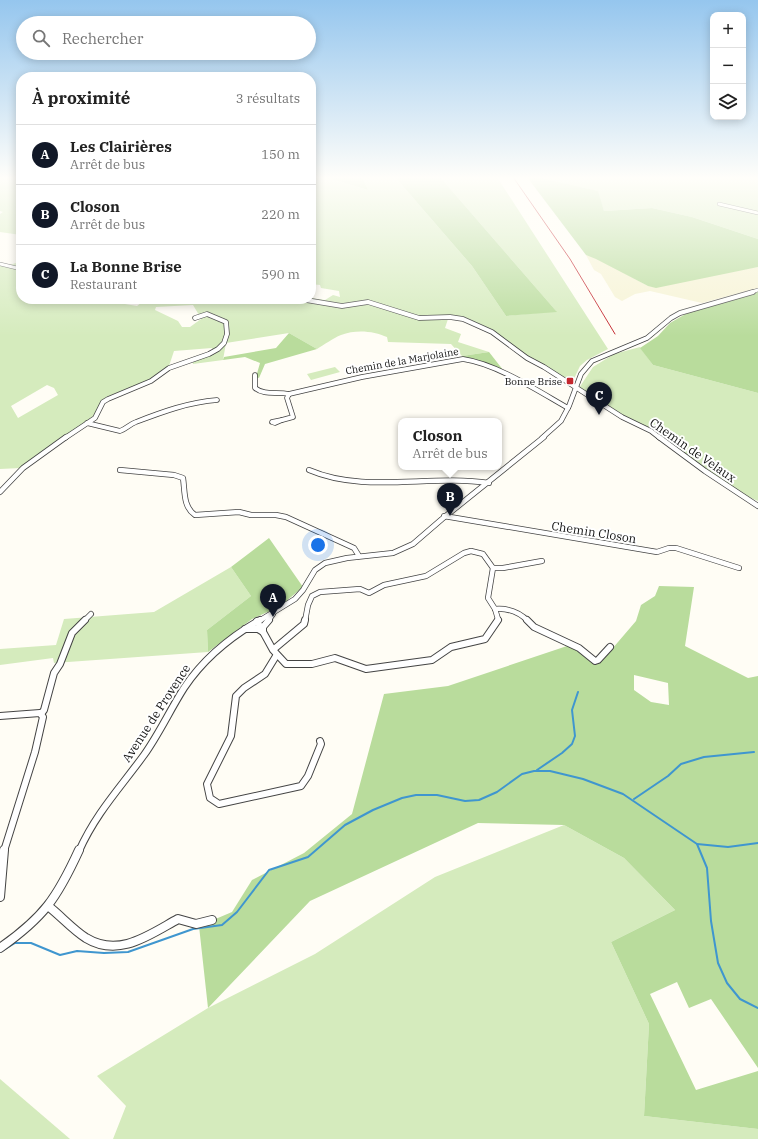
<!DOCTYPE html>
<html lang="fr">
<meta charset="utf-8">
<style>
:root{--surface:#fff;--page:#f2f2f2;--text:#222;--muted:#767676;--line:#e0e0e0;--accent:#111827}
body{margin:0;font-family:"IBM Plex Serif",serif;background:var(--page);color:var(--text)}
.controls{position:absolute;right:12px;top:12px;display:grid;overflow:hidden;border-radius:8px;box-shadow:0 2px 10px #0003}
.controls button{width:36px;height:36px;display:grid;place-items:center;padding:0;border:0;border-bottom:1px solid var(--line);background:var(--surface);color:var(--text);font:20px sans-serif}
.you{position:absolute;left:318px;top:545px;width:14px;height:14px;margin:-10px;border:3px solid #fff;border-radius:50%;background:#1a73e8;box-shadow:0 0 0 6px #1a73e833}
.badge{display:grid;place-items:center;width:26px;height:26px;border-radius:50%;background:var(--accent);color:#fff;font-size:13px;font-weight:700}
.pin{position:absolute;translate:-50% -33px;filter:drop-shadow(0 1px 2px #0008)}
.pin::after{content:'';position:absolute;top:21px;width:14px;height:12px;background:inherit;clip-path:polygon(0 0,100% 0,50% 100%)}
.popup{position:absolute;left:398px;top:418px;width:104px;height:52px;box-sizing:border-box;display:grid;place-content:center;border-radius:8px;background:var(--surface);filter:drop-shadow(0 1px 3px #0005);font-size:13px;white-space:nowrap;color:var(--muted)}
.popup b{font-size:15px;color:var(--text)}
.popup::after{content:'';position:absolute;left:50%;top:100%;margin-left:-8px;border:8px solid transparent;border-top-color:var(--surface)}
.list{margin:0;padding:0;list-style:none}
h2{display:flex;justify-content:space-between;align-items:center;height:52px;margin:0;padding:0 16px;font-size:17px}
h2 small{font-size:13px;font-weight:400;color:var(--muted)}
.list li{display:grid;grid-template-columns:26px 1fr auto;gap:12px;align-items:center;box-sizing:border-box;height:60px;padding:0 16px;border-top:1px solid var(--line)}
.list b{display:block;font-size:15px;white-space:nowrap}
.list p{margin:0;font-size:13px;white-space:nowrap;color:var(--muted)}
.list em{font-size:13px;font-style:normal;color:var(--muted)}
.icon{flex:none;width:22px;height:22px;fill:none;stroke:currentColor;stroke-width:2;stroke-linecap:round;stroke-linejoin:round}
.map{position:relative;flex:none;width:758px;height:1139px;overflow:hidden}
.search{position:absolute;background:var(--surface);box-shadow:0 2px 10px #0003;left:16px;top:16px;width:300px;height:44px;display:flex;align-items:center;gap:10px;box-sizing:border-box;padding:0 14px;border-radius:22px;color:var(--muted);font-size:15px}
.panel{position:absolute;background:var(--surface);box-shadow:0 2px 10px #0003;left:16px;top:72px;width:300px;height:232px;border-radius:16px}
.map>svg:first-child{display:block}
.farmland{fill:#f6f3d4}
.green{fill:#d5ebbd;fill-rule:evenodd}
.forest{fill:#b9dc9c;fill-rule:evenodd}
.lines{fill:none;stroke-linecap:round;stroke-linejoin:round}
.stream{stroke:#3f96cf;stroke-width:2}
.minor-far4-casing{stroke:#444;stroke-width:4}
.minor-far3-casing{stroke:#444;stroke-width:5.5}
.minor-far2-casing{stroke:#444;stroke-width:6}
.minor-far1-casing{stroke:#444;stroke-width:8}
.minor-casing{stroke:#444;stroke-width:10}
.minor-far4{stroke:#fff;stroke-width:3}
.minor-far3{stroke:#fff;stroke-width:4}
.minor-far2{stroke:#fff;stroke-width:4.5}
.minor-far1{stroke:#fff;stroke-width:6}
.minor{stroke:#fff;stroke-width:8}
.rail{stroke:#c4262e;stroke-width:1}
.poi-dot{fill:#c4262e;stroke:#fff;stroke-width:1.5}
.labels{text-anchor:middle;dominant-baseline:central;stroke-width:4;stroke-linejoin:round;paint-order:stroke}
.far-street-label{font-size:10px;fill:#111;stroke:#fff}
.far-poi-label{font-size:10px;fill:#111;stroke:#fff;text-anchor:end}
.street-label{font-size:12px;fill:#111;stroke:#fff}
</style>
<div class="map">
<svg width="758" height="1139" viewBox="0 0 758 1139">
<rect width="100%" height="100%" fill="#fffdf5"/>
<path class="farmland" d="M586,255l10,3 52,28 110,-19v21l-56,15 -52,-12 -15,3 -13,7 -7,-4 -14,-23 -7,-4z"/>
<g class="green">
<path d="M0,177h21v58l-21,-3v-18l3,-2 -3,-1z"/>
<path d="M325,177l43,13 -6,-13h33l77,89 34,50 50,-5 -116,-134h57l111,172 -21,11 -7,6 -8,17 -42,-25 -48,-33 -16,-6 -17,-3 -4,12 16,6 -3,8 31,10 -27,4 -11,-12 -63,-2 -1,-5c-13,-6 -31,-8 -46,-2 -8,3 -17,10 -24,14l-28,-16 -63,10 -3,17 -30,4v-4l19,-9v-3l-38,3 -5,15 -17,13 -46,18c-9,8 -8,16 -19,25l-66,46 -21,1v-206l7,3 14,-5v38l15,4 17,-1 4,2h32l6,-1 7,-4h14l3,4 18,3 9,-7h165v-1l14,2 8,-5 7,2 -1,-6 -18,-3 -1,-3 -9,-1v-104zM193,305l6,10 -5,2 7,2 -11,8h-8l-4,-6 -23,-11 1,-3zM47,385l7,3 4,7 -40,23 -7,-12z"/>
<path d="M537,177h221v62l-66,-22 -40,-9 -48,3 -7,-20z"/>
<path d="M640,347l13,18 105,28v108l-19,-8 -86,-63 -27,-13 -47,-29 14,-21 21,-13z"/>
<path d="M335,367l5,5 -29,8 -4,-6z"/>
<path d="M231,567l20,29 -44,34 1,22 -154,11 -1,-5 -53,7v-16l56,-4 8,-26 90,-7z"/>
<path d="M564,825l60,33 51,52 -64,32 38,82 -5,92 114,13v10h-645l13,-33 -29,-30 111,-68 107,-54 120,-77z"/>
<path d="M0,1079l70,60h-70z"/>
</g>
<g class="forest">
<path d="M311,177h51l6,13 -43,-13 -14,3z"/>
<path d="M395,177h45l117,135 -51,4 -34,-50z"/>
<path d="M527,177h10l61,14 6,20 48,-3 40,9 66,22v28l-102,21 -8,-2 -52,-27 -10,-4z"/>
<path d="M758,292v101l-105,-28 -13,-17 18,-12 12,-13 19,-11z"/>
<path d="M289,333l28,16 -52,15 -6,14 -3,-1 4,-14 -15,-6 -22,3 1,-3 52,-9z"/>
<path d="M489,352l18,23 -45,-19z"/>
<path d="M269,538l34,49 -24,20 -27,12 -44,33 -1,-22 44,-34 -20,-29z"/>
<path d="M659,586l35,1 -9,59 63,32 10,-2v392l-47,-69 -22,9 -12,-26 -27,12 46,96 62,-19v58l-114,-13 5,-92 -38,-82 64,-32 -51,-52 -60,-33 -86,-2 -168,78 -102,107 -9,-82 33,-14 20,-32 52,-27 48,-39 32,-120 64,-8 125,-42 15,7 12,12 36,-42 5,-16 14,-9zM634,675l34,8 1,22 -18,-3 -17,-12z"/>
</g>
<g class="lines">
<g class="stream">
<path d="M537,770l25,-17 10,-9 3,-8 -3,-26 6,-18"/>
<path d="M634,799l34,-23 13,-12 23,-7 50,-5"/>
<path d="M697,844l31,3 30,-4"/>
<path d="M0,952l15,-9h16l29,12 17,-4 27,2 24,-1 65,-23 29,-4 15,-13 32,-42 39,-13 37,-32 28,-15 29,-12 14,-3h21l28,6 14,-1 18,-8 25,-18 12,-3h16l33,8 40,15 74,50 10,24 4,53 7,42 9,20 13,16 18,9"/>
</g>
<defs>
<g id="minor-far4">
<path d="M719,204l39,9"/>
<path d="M0,264l21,5"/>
<path d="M749,293l9,-3"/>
</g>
<g id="minor-far3">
<path d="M300,299l42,7 26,-4 51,16 31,-1 13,2 29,13 35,26 17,9 78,50 29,14 9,7"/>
<path d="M255,375v13c10,8 22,3 34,6"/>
<path d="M289,394l73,-17 101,-18c34,5 75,32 105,49"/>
<path d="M282,420l-7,3 -3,-1z"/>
<path d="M282,420l11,-3 -6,-19 2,-4"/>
<path d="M87,423l33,8c6,-2 10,-7 16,-9 26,-10 53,-20 81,-22"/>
<path d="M65,438l30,-20 8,-16 5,-3 43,-18 18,-13 40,-14 9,-5 6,-6 3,-9 -1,-12 -19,-8 -12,4"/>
<path d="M542,438l19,-17 8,-15 12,-32 11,-13 55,-23 24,-20 9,-5 73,-21"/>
</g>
<g id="minor-far2">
<path d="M659,437l46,34 53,35"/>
<path d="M120,470l54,5 9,3c2,13 0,29 12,37l44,-3 12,3h25l10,2 68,31 5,8"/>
<path d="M309,470c56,24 120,4 180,13"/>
<path d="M0,492l23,-24 43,-31"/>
<path d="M444,516l213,36 12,-4h7l63,20"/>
<path d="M493,568h10l39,-7"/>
<path d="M495,609c12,-1 24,3 33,12"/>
<path d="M84,621l7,-7"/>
<path d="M259,621l36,-22 8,-9 12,-20 10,-7 22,-5 46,-5 20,-9 29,-25 102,-82"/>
<path d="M268,621l5,-7"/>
<path d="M305,621l3,-16 4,-9 8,-4 40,-3 9,4 15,-8 42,-9 38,-23 7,-2 12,3 10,14 -5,30 7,11 3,10 -1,2"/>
</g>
<g id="minor-far1">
<path d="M527,620l7,7 45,21 16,13 3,-1 12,-13"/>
<path d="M257,621l16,29 13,14h26l23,-6 31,11 66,-9 19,-13 34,-8 13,-19"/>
<path d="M245,629h13l5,3v-5l6,-7"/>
<path d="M274,649l30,-25 1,-4"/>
<path d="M276,656l-11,18 -21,14 -8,8 -5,40 -24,48 3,14 9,6 82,-18 7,-10 13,-32 -1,-3"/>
<path d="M41,714l3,-4 10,-37 6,-9 12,-31 13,-13"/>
<path d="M0,716l40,-3 3,4 -8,35 -31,99"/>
<path d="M79,851c17,-38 41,-63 65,-96 15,-21 26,-45 40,-67 20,-30 46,-51 76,-68"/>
</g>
<g id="minor">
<path d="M0,897l4,-47"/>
<path d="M48,906c13,10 24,23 38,32 33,20 63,-3 92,-19l18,5 16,-4"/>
<path d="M0,948c44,-31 57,-50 79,-98"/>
</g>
</defs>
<use href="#minor-far4" class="minor-far4-casing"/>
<use href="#minor-far3" class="minor-far3-casing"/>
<use href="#minor-far2" class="minor-far2-casing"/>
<use href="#minor-far1" class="minor-far1-casing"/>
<use href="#minor" class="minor-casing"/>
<use href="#minor-far4" class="minor-far4"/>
<use href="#minor-far3" class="minor-far3"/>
<use href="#minor-far2" class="minor-far2"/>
<use href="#minor-far1" class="minor-far1"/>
<use href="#minor" class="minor"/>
<path class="rail" d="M513,177l57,82 45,75"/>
</g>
<linearGradient id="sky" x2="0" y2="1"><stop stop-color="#95c6ee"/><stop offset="0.53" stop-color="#fffefa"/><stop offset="1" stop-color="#fffefa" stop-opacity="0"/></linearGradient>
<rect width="758" height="336" fill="url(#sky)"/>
<rect class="poi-dot" x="566" y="377" width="8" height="8" rx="2"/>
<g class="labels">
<g class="far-street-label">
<text transform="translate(402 361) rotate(-10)">Chemin de la Marjolaine</text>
</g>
<g class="far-poi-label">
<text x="562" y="381">Bonne Brise</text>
</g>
<g class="street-label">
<text transform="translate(693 450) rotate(35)">Chemin de Velaux</text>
<text transform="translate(594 532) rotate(9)">Chemin Closon</text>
<text transform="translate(156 713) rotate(-57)">Avenue de Provence</text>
</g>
</g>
</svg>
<div class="controls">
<button>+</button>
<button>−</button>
<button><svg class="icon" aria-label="layers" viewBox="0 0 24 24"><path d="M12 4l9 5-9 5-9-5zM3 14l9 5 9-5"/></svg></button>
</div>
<div class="you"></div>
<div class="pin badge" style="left:273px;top:617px">A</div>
<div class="pin badge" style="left:450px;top:516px">B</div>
<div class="popup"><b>Closon</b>Arrêt de bus</div>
<div class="pin badge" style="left:599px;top:415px">C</div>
<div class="search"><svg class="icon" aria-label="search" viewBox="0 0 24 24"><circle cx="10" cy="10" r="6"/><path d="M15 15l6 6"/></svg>Rechercher</div>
<section class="panel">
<h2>À proximité<small>3 résultats</small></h2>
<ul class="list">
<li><span class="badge">A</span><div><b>Les Clairières</b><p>Arrêt de bus</p></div><em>150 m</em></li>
<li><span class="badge">B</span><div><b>Closon</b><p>Arrêt de bus</p></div><em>220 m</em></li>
<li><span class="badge">C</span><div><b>La Bonne Brise</b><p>Restaurant</p></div><em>590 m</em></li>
</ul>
</section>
</div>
